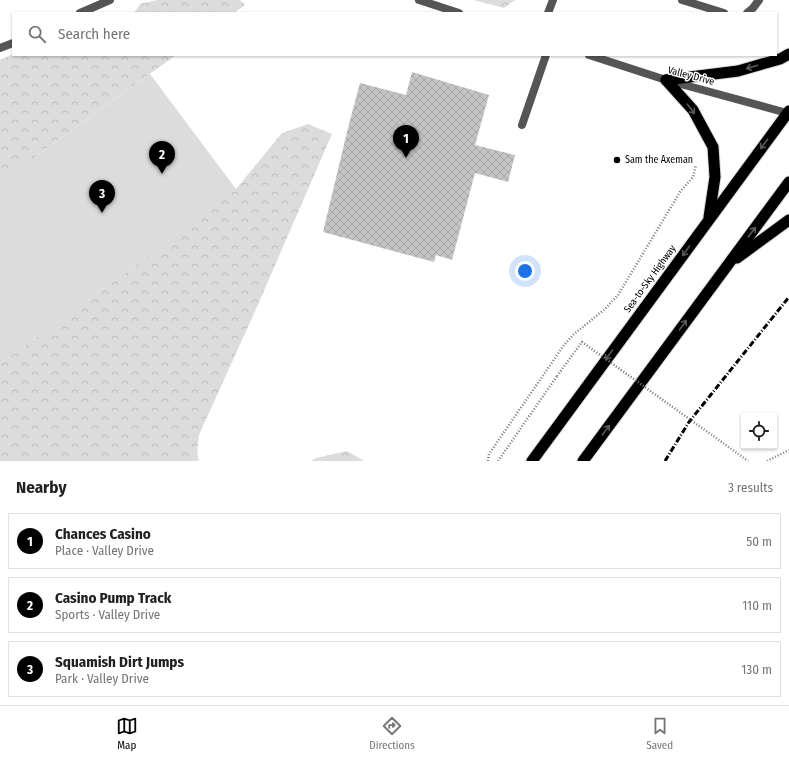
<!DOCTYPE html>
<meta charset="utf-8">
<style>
:root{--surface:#fff;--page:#f6f6f6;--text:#202124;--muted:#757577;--line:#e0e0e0;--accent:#000}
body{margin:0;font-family:"Fira Sans Condensed",sans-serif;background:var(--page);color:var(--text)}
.controls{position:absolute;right:12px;bottom:12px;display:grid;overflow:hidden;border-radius:0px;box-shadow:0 1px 3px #0004}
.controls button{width:36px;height:36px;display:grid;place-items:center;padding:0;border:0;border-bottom:1px solid var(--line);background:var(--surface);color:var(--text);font:20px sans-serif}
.you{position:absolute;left:525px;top:271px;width:14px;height:14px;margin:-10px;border:3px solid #fff;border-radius:50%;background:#1a73e8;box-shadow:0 0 0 6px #1a73e833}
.badge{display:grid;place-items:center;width:26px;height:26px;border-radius:50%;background:var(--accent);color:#fff;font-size:13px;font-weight:700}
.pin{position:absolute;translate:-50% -33px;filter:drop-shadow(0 1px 2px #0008)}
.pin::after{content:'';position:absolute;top:21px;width:14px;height:12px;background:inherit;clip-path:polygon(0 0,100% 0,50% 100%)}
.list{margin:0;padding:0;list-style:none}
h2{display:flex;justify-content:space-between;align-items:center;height:52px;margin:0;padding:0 16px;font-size:17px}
h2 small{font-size:13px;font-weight:400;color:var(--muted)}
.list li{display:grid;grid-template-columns:26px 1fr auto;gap:12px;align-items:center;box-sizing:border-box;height:56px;margin:0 8px 8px;padding:0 8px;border:1px solid var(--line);border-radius:0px}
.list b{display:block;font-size:15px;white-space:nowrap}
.list p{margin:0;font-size:13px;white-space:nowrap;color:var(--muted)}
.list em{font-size:13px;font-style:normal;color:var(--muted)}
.icon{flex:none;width:22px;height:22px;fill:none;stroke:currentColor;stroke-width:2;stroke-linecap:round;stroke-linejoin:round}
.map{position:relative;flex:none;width:789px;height:461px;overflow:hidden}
.search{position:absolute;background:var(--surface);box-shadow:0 1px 3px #0004;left:12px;right:12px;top:12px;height:44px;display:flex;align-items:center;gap:10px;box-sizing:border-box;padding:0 14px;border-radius:0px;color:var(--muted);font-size:15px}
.sheet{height:244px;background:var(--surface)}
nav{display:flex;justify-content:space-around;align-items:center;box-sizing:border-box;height:56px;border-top:1px solid var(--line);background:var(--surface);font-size:11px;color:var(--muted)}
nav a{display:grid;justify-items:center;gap:2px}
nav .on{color:var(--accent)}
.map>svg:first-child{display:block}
.forest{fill:url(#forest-crowns)}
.green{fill:#dcdcdc}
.building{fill:url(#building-cross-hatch)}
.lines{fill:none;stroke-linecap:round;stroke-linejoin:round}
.trunk-casing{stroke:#dbdbdb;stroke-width:13}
.path{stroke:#777;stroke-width:2.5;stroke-dasharray:1 2;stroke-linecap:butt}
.service{stroke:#555;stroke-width:8}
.minor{stroke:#555;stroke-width:8}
.trunk{stroke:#000;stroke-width:11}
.rail{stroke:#000;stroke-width:3;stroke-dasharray:6 2 1 2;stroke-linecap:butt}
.path-bridge{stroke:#777;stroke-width:2.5;stroke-dasharray:1 2;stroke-linecap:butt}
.oneway{stroke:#595959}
.poi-dot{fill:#000;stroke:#fff;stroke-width:1.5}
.labels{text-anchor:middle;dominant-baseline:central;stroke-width:3;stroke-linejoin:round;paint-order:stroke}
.street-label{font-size:10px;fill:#000;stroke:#fff}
.poi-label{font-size:10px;fill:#000;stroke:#fff;text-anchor:start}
</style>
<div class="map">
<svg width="789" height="461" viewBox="0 0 789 461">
<defs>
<pattern id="forest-crowns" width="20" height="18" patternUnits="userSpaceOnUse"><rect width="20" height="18" fill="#dcdcdc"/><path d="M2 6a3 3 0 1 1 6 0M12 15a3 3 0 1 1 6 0" fill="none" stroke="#bbb"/></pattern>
<pattern id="building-cross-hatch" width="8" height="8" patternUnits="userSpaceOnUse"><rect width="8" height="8" fill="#c4c4c4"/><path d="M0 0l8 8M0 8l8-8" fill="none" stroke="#a7a7a7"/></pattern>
</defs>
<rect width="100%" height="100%" fill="#fff"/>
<g class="forest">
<path d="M157,0h83l5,5 -11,8h-100l6,-9z"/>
<path d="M474,0h41l-11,8z"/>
<path d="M13,54v1h163l-176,127v-122z"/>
<path d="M308,124l24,10 -76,175 -57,126c-1,9 -3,17 0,26h-199v-97l174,-127 62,-48 46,-56z"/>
<path d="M347,451l17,10h-53l5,-3z"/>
</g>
<path class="green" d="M150,74l86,115 -62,48 -174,127v-182z"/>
<path class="building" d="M412,72l77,23 -14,50 40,10 -7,27 -33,-9 -23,87 -16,-5 -2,7 -111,-30 26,-108 11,-41 46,12z"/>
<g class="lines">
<defs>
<g id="trunk">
<path d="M666,80l27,30 20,37 2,30 -6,40"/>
<path d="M666,80l72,-9 42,-12 9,-5"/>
<path d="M737,258l52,-38"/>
<path d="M532,461l257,-350"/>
<path d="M583,461l206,-279"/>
</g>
</defs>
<use href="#trunk" class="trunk-casing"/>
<g class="path">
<path d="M488,461l1,-7 75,-109 10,-11 31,-25 13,-14 62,-103 13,-15 3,-12"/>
<path d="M498,461l59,-85"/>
<path d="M767,461l22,-11"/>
</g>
<g class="service">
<path d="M682,0l42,13"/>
<path d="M548,13l5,-13"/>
<path d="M747,13l6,-5 6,-8"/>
<path d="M522,125l24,-70"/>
</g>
<g class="minor">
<path d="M419,0l40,13"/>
<path d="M80,13l30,-13"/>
<path d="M0,48l13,-5"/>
<path d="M589,55l77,25 121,33 2,1"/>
</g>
<use href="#trunk" class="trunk"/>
<path class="rail" d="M665,461l24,-39 100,-125"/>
<path class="path-bridge" d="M557,376l25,-34 166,119"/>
</g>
<defs><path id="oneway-shaft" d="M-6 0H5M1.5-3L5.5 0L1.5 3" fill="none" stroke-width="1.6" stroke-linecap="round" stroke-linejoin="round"/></defs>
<g class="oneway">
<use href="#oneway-shaft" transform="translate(752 67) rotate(164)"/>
<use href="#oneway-shaft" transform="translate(691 109) rotate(53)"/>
<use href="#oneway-shaft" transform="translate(764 144) rotate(127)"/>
<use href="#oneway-shaft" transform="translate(752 232) rotate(-53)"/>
<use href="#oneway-shaft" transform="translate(686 251) rotate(126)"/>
<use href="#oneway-shaft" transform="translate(683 325) rotate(-54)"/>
<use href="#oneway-shaft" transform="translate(609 355) rotate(126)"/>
<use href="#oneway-shaft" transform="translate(606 430) rotate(-54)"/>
</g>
<circle class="poi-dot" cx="617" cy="160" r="4"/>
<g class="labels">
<g class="street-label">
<text transform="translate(691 76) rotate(15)">Valley Drive</text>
<text transform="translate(650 279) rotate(-54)">Sea-to-Sky Highway</text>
</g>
<g class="poi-label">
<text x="625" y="160">Sam the Axeman</text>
</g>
</g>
</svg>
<div class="controls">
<button><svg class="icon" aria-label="locate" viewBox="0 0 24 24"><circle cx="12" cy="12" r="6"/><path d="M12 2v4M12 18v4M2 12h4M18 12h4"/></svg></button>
</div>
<div class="you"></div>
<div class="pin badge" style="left:406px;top:158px">1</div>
<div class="pin badge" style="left:162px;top:174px">2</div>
<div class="pin badge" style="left:102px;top:213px">3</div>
<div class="search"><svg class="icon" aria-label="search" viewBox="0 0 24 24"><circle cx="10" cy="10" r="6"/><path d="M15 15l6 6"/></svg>Search here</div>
</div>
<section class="sheet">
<h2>Nearby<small>3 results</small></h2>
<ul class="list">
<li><span class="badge">1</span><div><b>Chances Casino</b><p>Place · Valley Drive</p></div><em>50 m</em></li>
<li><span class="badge">2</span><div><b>Casino Pump Track</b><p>Sports · Valley Drive</p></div><em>110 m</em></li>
<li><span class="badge">3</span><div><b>Squamish Dirt Jumps</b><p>Park · Valley Drive</p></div><em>130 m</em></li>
</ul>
</section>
<nav>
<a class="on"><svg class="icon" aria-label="map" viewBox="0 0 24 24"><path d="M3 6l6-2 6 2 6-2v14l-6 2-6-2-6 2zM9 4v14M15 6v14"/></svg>Map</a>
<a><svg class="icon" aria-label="directions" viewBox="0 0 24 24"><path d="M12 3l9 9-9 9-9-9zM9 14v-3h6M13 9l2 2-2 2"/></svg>Directions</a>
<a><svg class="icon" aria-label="saved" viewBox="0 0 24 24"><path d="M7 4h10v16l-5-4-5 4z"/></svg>Saved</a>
</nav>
